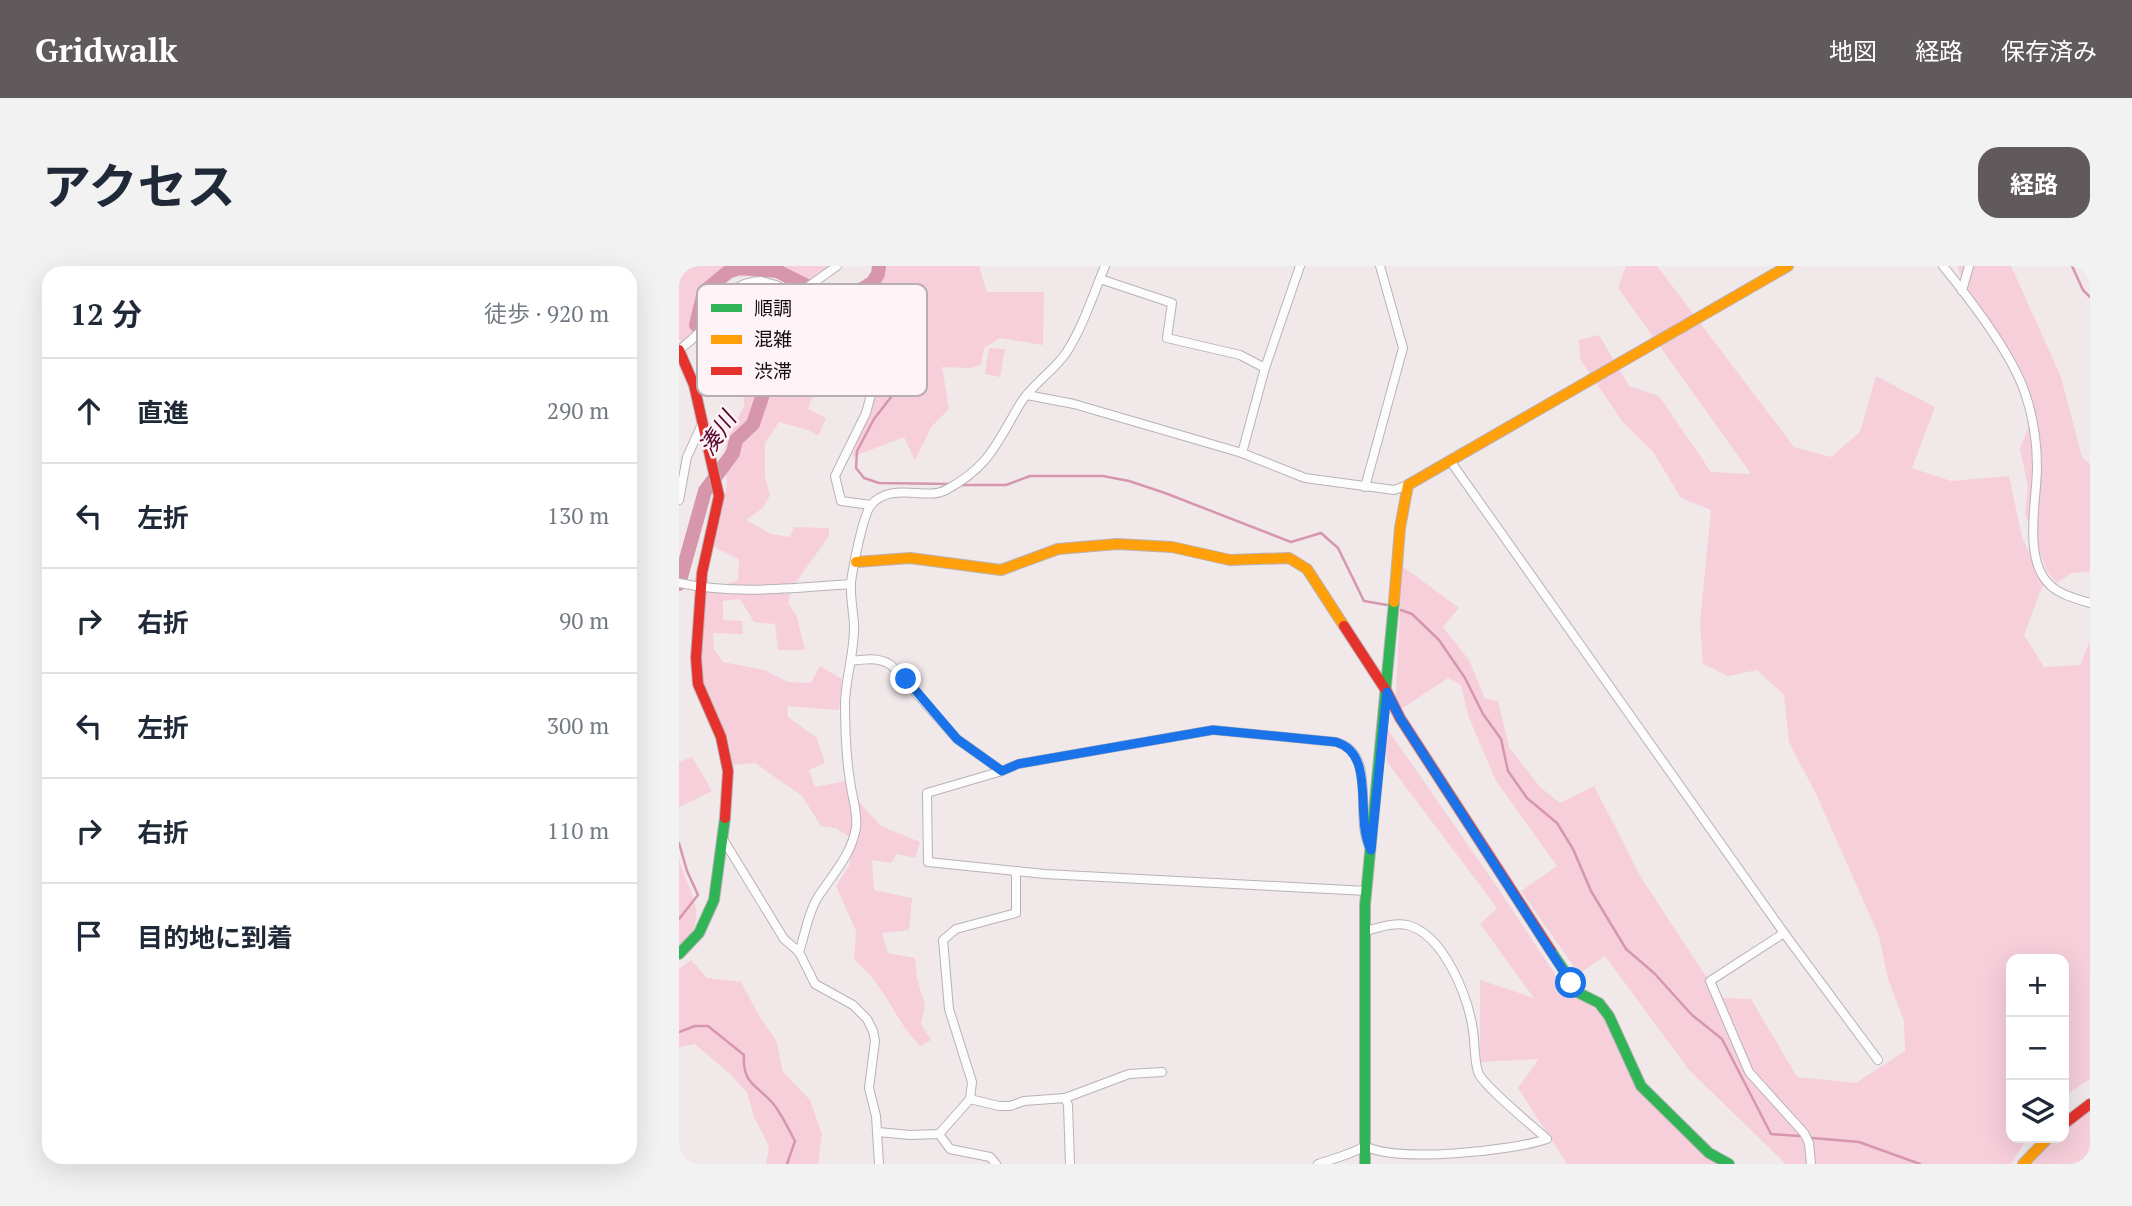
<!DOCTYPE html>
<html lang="ja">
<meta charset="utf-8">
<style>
:root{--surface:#fff;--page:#f2f2f3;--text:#1f2937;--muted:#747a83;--line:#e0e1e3;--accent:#615a5c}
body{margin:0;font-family:"PT Serif","Noto Sans JP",serif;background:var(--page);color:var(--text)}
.controls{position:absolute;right:21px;bottom:21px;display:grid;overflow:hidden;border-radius:14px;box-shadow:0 7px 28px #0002}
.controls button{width:63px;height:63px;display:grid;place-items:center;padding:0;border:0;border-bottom:2px solid var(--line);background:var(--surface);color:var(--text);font:35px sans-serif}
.stop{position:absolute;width:21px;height:21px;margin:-16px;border:5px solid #1a73e8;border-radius:50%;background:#fff}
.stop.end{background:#1a73e8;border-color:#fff;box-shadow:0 2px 7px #0008}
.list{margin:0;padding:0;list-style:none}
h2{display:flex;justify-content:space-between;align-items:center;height:91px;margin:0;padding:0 28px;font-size:30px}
h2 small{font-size:23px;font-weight:400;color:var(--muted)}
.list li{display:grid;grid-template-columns:46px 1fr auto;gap:21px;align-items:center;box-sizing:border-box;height:105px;padding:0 28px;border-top:2px solid var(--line)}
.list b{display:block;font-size:26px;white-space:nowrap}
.list em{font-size:23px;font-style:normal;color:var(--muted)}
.icon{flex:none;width:38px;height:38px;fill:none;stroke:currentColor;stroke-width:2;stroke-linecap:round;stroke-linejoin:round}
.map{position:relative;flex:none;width:1411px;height:898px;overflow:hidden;border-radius:21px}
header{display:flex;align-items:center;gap:42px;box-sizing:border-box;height:98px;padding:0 35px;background:var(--accent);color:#fff}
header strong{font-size:33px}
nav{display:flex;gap:38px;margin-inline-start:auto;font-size:24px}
.intro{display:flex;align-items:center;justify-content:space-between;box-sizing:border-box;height:168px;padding:0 42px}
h1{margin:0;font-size:49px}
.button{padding:18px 32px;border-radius:21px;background:var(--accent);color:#fff;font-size:24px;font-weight:700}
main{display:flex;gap:42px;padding:0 42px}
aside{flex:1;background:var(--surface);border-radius:21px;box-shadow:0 7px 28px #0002}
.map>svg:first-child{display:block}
.green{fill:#f6cfdb}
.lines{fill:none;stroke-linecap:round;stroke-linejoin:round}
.stream{stroke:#d697ac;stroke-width:2.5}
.river{stroke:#d697ac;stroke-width:14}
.street-casing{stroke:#b9b2b4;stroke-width:10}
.fast-casing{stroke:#b9b2b4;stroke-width:12}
.slow-casing{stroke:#b9b2b4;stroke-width:12}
.jam-casing{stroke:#b9b2b4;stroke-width:12}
.street{stroke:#fdfcfc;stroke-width:8}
.fast{stroke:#30b455;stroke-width:10}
.slow{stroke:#ff9f0a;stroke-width:10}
.jam{stroke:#e5322d;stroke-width:10}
.route{stroke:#1a73e8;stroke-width:9}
.labels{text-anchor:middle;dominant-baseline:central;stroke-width:5;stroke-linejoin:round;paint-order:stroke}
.water-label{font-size:23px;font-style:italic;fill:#57062e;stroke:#fef3f6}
.key{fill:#fef3f6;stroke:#b8aeb1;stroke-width:2}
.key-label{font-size:19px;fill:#140e10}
</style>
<header>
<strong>Gridwalk</strong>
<nav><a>地図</a><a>経路</a><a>保存済み</a></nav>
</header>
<div class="intro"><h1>アクセス</h1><a class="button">経路</a></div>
<main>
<aside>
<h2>12 分<small>徒歩 · 920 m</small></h2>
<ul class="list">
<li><svg class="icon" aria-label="ahead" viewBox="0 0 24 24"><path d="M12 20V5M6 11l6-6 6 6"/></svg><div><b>直進</b></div><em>290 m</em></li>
<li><svg class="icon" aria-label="left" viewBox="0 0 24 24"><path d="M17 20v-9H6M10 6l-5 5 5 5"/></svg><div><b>左折</b></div><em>130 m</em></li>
<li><svg class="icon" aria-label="right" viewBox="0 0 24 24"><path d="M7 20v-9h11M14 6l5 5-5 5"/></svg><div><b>右折</b></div><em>90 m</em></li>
<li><svg class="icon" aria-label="left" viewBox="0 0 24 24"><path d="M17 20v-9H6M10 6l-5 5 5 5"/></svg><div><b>左折</b></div><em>300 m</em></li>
<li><svg class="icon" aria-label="right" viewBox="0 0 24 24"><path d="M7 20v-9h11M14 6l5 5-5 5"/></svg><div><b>右折</b></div><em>110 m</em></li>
<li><svg class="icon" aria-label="arrive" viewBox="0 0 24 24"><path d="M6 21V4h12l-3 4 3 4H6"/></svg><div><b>目的地に到着</b></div></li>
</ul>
</aside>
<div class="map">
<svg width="1411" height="898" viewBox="0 0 1411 898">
<rect width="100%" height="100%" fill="#f1e8ea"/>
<g class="green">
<path d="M0,0h153c-30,23 -37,13 -70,10 -11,-1 -23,1 -34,2l-19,20 -7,28 -15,22 -8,-9z"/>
<path d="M193,0h107l8,26h57l-1,53 -43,-7 -16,10 -3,17 -12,3 -27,-1 7,42 -17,17 -17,34 -11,-23 -52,20 23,-68 -13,-38 -13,-22 -31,-15 -9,19 -33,-21 13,-19 56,-5 26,-5z"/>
<path d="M947,0h31l137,181 37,10 29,-25 16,-56 59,31 -23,61 39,13 58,-5 13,61 21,47 -19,51 20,32 36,-2 10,-24v438l-26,17v-137h-53v179h16l-16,26h-225l-97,-94 -84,-114 -26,18 -58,-83 36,-25 -61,-85 -27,-63 -8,-33 -13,-7 -53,35 7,-147 57,42 -16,19 26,33 16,39 13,2 11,46 31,40 20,16 34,-17 48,93 78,119 31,1 46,78 59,6 49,-32 -1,-30 -16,-42 -9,-43 -62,-140 -28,-54 -5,-47 -27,-25 -29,6 -25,-12 -3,-41 11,-113 -30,-12 -28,-46 -31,-31 -42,-62 -1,-19 20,-5 30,51 30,10 52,76 40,2 -133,-186z"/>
<path d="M1279,0h53l50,111 21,80 8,7v107l-18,2 -16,10 -9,-12 -22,-58 3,-26 -8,-38 8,-21 -4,-38 -60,-99z"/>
<path d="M87,62h18l2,23 16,7v9l17,11 -11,31 18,9 -8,18 -10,-6 -29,-8 -14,21v34l5,18 -7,13 -17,12 25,14 19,3 4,-10 35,1v8l-37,52 -4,15 9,14 8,33h-27l-3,-26 -21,-2 -14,-23 -17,2v19l19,1 1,13 -30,-1 1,16 9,13 41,8 24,12 23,1 9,-17 22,13 -3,31 -52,-4 1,11 29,21 8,25 -16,7 6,17 31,-6 14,22 21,23 39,16 -5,16 -18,-4 -6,9 -19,-3 2,30 38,8 -3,32 -27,3 6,20 27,5 2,21 8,26 -4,19 10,16 -11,6c-27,-27 -33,-60 -66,-86l2,-29 -20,-45 13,-20 5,-26 -18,-12 -15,-2 -19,-30 -47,-33 -22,2 -5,-27 -26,-56 -2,-35 5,-55 33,-12 1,-21 -25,-12 13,-62 -3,-32 5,-18 15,-29 -1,-44 -12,-14z"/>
<path d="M310,82l16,1 -5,28 -15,-3z"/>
<path d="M705,458l114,164 66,100 28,12 22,35 24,54 89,75h-160l-49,-76 21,-29 -59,3v-82l54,18 -54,-74 17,-16 -110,-146z"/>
<path d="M13,491l20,34 -33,16v-45z"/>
<path d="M0,594c9,30 34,60 0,87z"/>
<path d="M12,694l16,18 34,4 18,34 17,24 7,32 27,28 12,34 -4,30h-52l3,-18 -15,-29 -7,-25 -19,-20 -33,-28 -16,3v-78z"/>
<path d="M1411,845v53h-58l20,-23 4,-3h8v-7z"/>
</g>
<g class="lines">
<g class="stream">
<path d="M1393,0l11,24 7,7"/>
<path d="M185,22l7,27 -2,22 31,37 2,9 -28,36 -17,32 -1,17 8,10 15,5 72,1"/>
<path d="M282,219h45l24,-9h73l26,5 36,12 126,49 30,-9 17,15 26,53 23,4"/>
<path d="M722,344l11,4 27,26 26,38 18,36 18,25 7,32 19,27 30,25 16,26 18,42 35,58 28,24 38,42 30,24 49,95 28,2"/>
<path d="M0,577l8,28 11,24 -19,24"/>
<path d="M0,766l16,-6h13l36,29c-2,31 15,30 31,51 8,11 14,24 20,35l-8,23"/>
<path d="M1133,872l47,4 61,22"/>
</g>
<path class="river" d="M0,318l26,-93 28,-38 3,-13 17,-16 9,-27 2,-16 -6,-24 -9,-8 -40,-15 -13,-9 8,-33 24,-20 11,-4 38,3 50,25 20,-1 17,-7 9,-6 5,-8 1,-8"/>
<defs>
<g id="street">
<path d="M1264,0c26,32 69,88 82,127 8,23 12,48 12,74 0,33 -15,94 14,119 10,9 26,13 39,17"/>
<path d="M421,13l72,24 -5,35 73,17 25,13"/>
<path d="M82,15l15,4 12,7 14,-1 35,-25"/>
<path d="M1283,25l7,-25"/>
<path d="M0,84c10,-8 21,-16 28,-27 15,-21 26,-42 54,-42l12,37 13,14 36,8 37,14 16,26 -9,33 -31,63 6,25 30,4"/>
<path d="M348,129l47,9 168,49 63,25 89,12 14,-5"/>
<path d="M563,187l23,-85 35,-102"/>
<path d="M772,196l333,471 94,127"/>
<path d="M686,221l38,-139 -23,-82"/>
<path d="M0,234l8,-43 16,-35"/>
<path d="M0,317c55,12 116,5 172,1"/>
<path d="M172,395c15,-2 27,-4 40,4l66,74 45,32"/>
<path d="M44,573l61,100 15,13 16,32 38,21 14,14 6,12 2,10 -6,47 7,28 3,48"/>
<path d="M688,625l-322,-17 -117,-12 -1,-69 75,-22 16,-7 195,-34 123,12c43,12 17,75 34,106"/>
<path d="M1105,667l-74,48 39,91 55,61 5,10 2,21"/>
<path d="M120,686c6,-17 9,-40 19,-55 14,-22 33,-41 38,-69 2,-16 -4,-31 -6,-47 -4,-25 -5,-54 -5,-79 1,-27 10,-51 9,-78 -1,-14 -4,-29 -3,-42 2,-15 12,-67 20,-77 20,-24 55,-4 75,-15 44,-24 50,-46 74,-86 12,-20 33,-32 46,-51 17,-26 27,-58 39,-87"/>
<path d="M386,832l64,-24 33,-2"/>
<path d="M291,833l29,7h11l14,-5 41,-3 3,7 2,59"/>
<path d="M199,866l32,3 29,-1 31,-35 2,-17 -23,-73 -6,-69 13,-11 60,-16v-42"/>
<path d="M260,868l11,15 40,8 6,7"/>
<path d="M639,898c17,-6 32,-9 47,-18 32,17 147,5 182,-7 -13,-12 -65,-54 -69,-67 -4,-13 -3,-29 -5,-42 -5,-33 -29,-96 -66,-105 -13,-3 -29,3 -42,6"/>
</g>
<g id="fast">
<path d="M872,685l28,42 20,10 10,13 32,70 68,67 20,11"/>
<path d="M0,688l20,-21 15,-33 11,-82"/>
<path d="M686,898v-259l29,-303"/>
</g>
<g id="slow">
<path d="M177,296l54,-4 91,12 57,-21 59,-5 55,3 58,13 59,-2 18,11 37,57"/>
<path d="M715,336l6,-74 8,-43 380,-219"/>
<path d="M1344,898l25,-26"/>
</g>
<g id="jam">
<path d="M0,84l15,35 25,111 -17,77 -6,85 2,26 23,53 7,34 -3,47"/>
<path d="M665,360l43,66 13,26 151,233"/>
<path d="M1385,858l26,-20"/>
</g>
</defs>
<use href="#street" class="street-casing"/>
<use href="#fast" class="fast-casing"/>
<use href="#slow" class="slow-casing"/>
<use href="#jam" class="jam-casing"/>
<use href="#street" class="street"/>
<use href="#fast" class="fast"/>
<use href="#slow" class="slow"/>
<use href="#jam" class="jam"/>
</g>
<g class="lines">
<path class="route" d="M227,413l51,60 45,32 16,-7 195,-34 123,12c41,12 18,77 35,108l16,-158 13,26 171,265"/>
</g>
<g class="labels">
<g class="water-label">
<text transform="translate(38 167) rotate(-57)">湊川</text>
</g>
</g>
<rect x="18" y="18" width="230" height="112" rx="10" class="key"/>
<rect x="32" y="38" width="31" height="8" fill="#30b455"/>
<rect x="32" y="69" width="31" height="9" fill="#ff9f0a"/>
<rect x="32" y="101" width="31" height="8" fill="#e5322d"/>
<g class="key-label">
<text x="75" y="49">順調</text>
<text x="75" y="80">混雑</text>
<text x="75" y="112">渋滞</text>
</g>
</svg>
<div class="controls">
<button>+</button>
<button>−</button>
<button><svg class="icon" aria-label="layers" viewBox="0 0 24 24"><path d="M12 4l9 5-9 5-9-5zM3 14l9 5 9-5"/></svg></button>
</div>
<div class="stop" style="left:892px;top:717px"></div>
<div class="stop end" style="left:227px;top:413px"></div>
</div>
</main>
